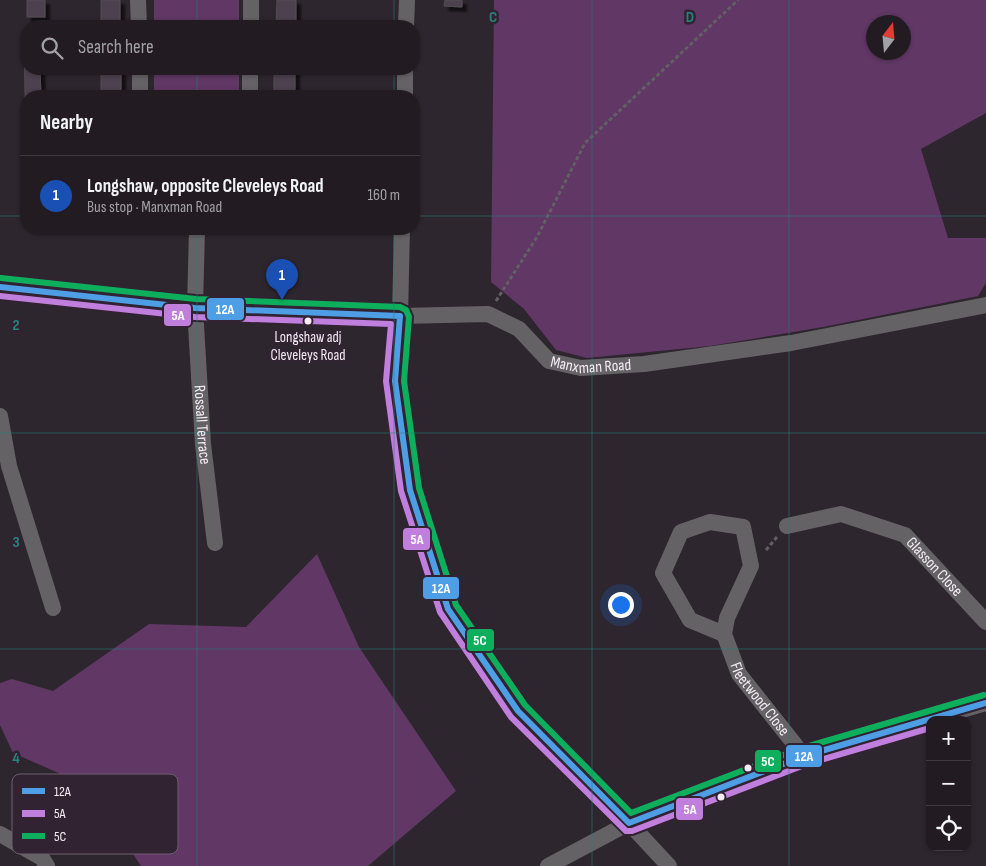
<!DOCTYPE html>
<meta charset="utf-8">
<style>
:root{--surface:#221c22;--page:#2e292f;--text:#f1f3f6;--muted:#a2a1a5;--line:#3f3a40;--accent:#8c9099}
body{margin:0;font-family:"Sofia Sans Condensed",sans-serif;background:var(--page);color:var(--text)}
.controls{position:absolute;right:15px;bottom:15px;display:grid;overflow:hidden;border-radius:10px;box-shadow:0 1px 4px #0004}
.controls button{width:45px;height:45px;display:grid;place-items:center;padding:0;border:0;border-bottom:1px solid var(--line);background:var(--surface);color:var(--text);font:25px sans-serif}
.compass{position:absolute;left:866px;top:15px;width:45px;height:45px;border-radius:50%;background:var(--surface);box-shadow:0 1px 4px #0004;rotate:16deg}
.you{position:absolute;left:620px;top:604px;width:18px;height:18px;margin:-12px;border:4px solid #fff;border-radius:50%;background:#1a73e8;box-shadow:0 0 0 8px #1a73e833}
.badge{display:grid;place-items:center;width:32px;height:32px;border-radius:50%;background:var(--accent);color:#fff;font-size:16px;font-weight:700}
.pin{position:absolute;translate:-50% -41px;filter:drop-shadow(0 1px 2px #0008)}
.pin::after{content:'';position:absolute;top:26px;width:18px;height:15px;background:inherit;clip-path:polygon(0 0,100% 0,50% 100%)}
.list{margin:0;padding:0;list-style:none}
h2{display:flex;justify-content:space-between;align-items:center;height:65px;margin:0;padding:0 20px;font-size:21px}
h2 small{font-size:16px;font-weight:400;color:var(--muted)}
.list li{display:grid;grid-template-columns:32px 1fr auto;gap:15px;align-items:center;box-sizing:border-box;height:80px;padding:0 20px;border-top:1px solid var(--line)}
.list b{display:block;font-size:19px;white-space:nowrap}
.list p{margin:0;font-size:16px;white-space:nowrap;color:var(--muted)}
.list em{font-size:16px;font-style:normal;color:var(--muted)}
.icon{flex:none;width:28px;height:28px;fill:none;stroke:currentColor;stroke-width:2;stroke-linecap:round;stroke-linejoin:round}
.map{position:relative;flex:none;width:986px;height:866px;overflow:hidden}
.search{position:absolute;background:var(--surface);box-shadow:0 1px 4px #0004;left:20px;top:20px;width:400px;height:55px;display:flex;align-items:center;gap:12px;box-sizing:border-box;padding:0 18px;border-radius:20px;color:var(--muted);font-size:19px}
.panel{position:absolute;background:var(--surface);box-shadow:0 1px 4px #0004;left:20px;top:90px;width:400px;height:145px;border-radius:20px}
.map>svg:first-child{display:block}
.green{fill:#603765;fill-rule:evenodd}
.building{fill:#4e4050;stroke:#524c52;filter:url(#shadow)}
.lines{fill:none;stroke-linecap:round;stroke-linejoin:round}
.path{stroke:#635f64;stroke-width:3;stroke-dasharray:4 2.5;stroke-linecap:butt}
.street{stroke:#656265;stroke-width:16}
.bus-1-casing{stroke:#312332;stroke-width:10}
.bus-2-casing{stroke:#312332;stroke-width:10}
.bus-3-casing{stroke:#312332;stroke-width:10}
.bus-1{stroke:#4d9ee5;stroke-width:6}
.bus-2{stroke:#c07fdc;stroke-width:6}
.bus-3{stroke:#0daf5c;stroke-width:6}
.grid{fill:none;stroke:#26827c;stroke-width:1;stroke-opacity:0.55}
.bus-dot{fill:#f4ebf5;stroke:#312332;stroke-width:2}
.labels{text-anchor:middle;dominant-baseline:central;stroke-width:5;stroke-linejoin:round;paint-order:stroke}
.bus-label{font-size:15px;fill:#f4ebf5;stroke:#312332}
.street-label{font-size:16px;fill:#f4ebf5;stroke:#312332}
.key{fill:#312332;stroke:#6c5f6c;stroke-width:1}
.key-label{font-size:14px;fill:#f4ebf5}
.grid-label{font-size:16px;text-anchor:middle;font-weight:bold;fill:#26827c;stroke:#312332;stroke-width:5;stroke-linejoin:round;paint-order:stroke}
.line-badge{stroke:#312332;stroke-width:2}
.badge-label{font-size:14px;text-anchor:middle;font-weight:bold;fill:#fff}
</style>
<div class="map">
<svg width="986" height="866" viewBox="0 0 986 866">
<defs>
<filter id="shadow"><feDropShadow dx="4.5" dy="4.5" stdDeviation="1" flood-color="#0009"/></filter>
</defs>
<rect width="100%" height="100%" fill="#2e262e"/>
<g class="green">
<rect x="154" y="0" width="85" height="26"/>
<path d="M494,0h492v113l-65,36 27,89h38v45l-8,13 -155,31 -113,19 -123,12 -31,-8 -32,-41 -33,-27zM874,22h30v30h-30z"/>
<rect x="154" y="69" width="85" height="27"/>
<path d="M317,554l42,93 97,144 -88,75h-227l-53,-80 -75,-33 -13,-28v-42l12,-4 41,12 96,-67 97,3z"/>
</g>
<g class="building">
<rect x="27" y="0" width="18" height="17"/>
<rect x="101" y="0" width="19" height="26"/>
<path d="M277,0h19v26h-20z"/>
<path d="M445,0h17v7l-18,-1z"/>
<path d="M24,31h2v38h14l1,27h-15v59z"/>
<rect x="101" y="69" width="20" height="27"/>
<rect x="274" y="69" width="21" height="27"/>
</g>
<g class="lines">
<g class="path">
<path d="M496,301l41,-64 48,-94 153,-143"/>
<path d="M766,550l11,-13"/>
</g>
<g class="street">
<path d="M138,0l1,26"/>
<path d="M251,26v-26"/>
<path d="M406,26l1,-26"/>
<path d="M140,69v27"/>
<path d="M250,96v-27"/>
<path d="M405,96v-27"/>
<path id="s1" d="M197,229l-2,79 8,136 12,99"/>
<path d="M402,229l-2,87 -5,65 15,109 38,119 70,102 111,112 40,43"/>
<path id="s2" d="M0,287l195,21 205,8 88,-2 31,15 30,32 32,7 63,-4 147,-21 195,-38"/>
<path d="M0,416l9,50 44,142"/>
<path id="s3" d="M787,526l54,-12 64,21 81,87"/>
<path id="s4" d="M724,634l-34,-14 -27,-47 18,-41 29,-10 33,5 8,39 -24,52 -3,16 15,40 65,82"/>
<path d="M0,834l42,24 5,8"/>
<path d="M548,866l81,-43 175,-67 182,-53"/>
</g>
<defs>
<path id="bus-1" d="M0,287l195,21 205,8 -5,65 15,109 38,119 70,102 111,112 175,-67 182,-53"/>
<path id="bus-2" d="M0,296l195,21 196,7 -5,57 15,110 39,121 71,105 115,114h6l175,-67 123,-36"/>
<path id="bus-3" d="M1,278l195,21 204,8 6,3 3,7 -5,64 15,107 37,117 69,100 106,108 171,-65 182,-53"/>
</defs>
<use href="#bus-1" class="bus-1-casing"/>
<use href="#bus-2" class="bus-2-casing"/>
<use href="#bus-3" class="bus-3-casing"/>
<use href="#bus-1" class="bus-1"/>
<use href="#bus-2" class="bus-2"/>
<use href="#bus-3" class="bus-3"/>
</g>
<path class="grid" d="M197,0v26M394,0v26M592,0v866M789,0v866M197,69v27M394,69v27M0,216h26M414,216h572M197,229v637M394,229v637M0,433h986M0,649h986"/>
<g class="bus-dot">
<circle cx="308" cy="321" r="4.5"/>
<circle cx="748" cy="768" r="4.5"/>
<circle cx="721" cy="797" r="4.5"/>
</g>
<g class="labels">
<g class="bus-label">
<text x="308" y="337">Longshaw adj<tspan x="308" dy="18">Cleveleys Road</tspan></text>
</g>
<g class="street-label">
<text stroke="none"><textPath href="#s2" startOffset="610">Manxman Road</textPath></text>
<text stroke="none"><textPath href="#s1" startOffset="196">Rossall Terrace</textPath></text>
<text stroke="none"><textPath href="#s3" startOffset="166">Glasson Close</textPath></text>
<text stroke="none"><textPath href="#s4" startOffset="388">Fleetwood Close</textPath></text>
</g>
</g>
<rect x="12" y="774" width="166" height="80" rx="8" class="key"/>
<rect x="22" y="788" width="23" height="6" fill="#4d9ee5"/>
<rect x="22" y="810" width="23" height="7" fill="#c07fdc"/>
<rect x="22" y="833" width="23" height="6" fill="#0daf5c"/>
<g class="key-label">
<text x="54" y="796">12A</text>
<text x="54" y="818">5A</text>
<text x="54" y="841">5C</text>
</g>
<g class="grid-label">
<text x="493" y="22">C</text>
<text x="690" y="22">D</text>
<text x="16" y="330">2</text>
<text x="16" y="547">3</text>
<text x="16" y="763">4</text>
</g>
<g class="line-badge">
<rect x="206" y="297" width="39" height="24" rx="5" fill="#4d9ee5"/>
<rect x="163" y="303" width="29" height="24" rx="5" fill="#c07fdc"/>
<rect x="402" y="527" width="29" height="24" rx="5" fill="#c07fdc"/>
<rect x="422" y="576" width="38" height="24" rx="5" fill="#4d9ee5"/>
<rect x="466" y="628" width="29" height="24" rx="5" fill="#0daf5c"/>
<rect x="785" y="744" width="38" height="24" rx="5" fill="#4d9ee5"/>
<rect x="754" y="749" width="28" height="24" rx="5" fill="#0daf5c"/>
<rect x="675" y="797" width="29" height="24" rx="5" fill="#c07fdc"/>
</g>
<g class="badge-label">
<text x="225" y="314">12A</text>
<text x="178" y="320">5A</text>
<text x="417" y="544">5A</text>
<text x="441" y="593">12A</text>
<text x="480" y="645">5C</text>
<text x="804" y="761">12A</text>
<text x="768" y="766">5C</text>
<text x="690" y="814">5A</text>
</g>
</svg>
<div class="controls">
<button>+</button>
<button>−</button>
<button><svg class="icon" aria-label="locate" viewBox="0 0 24 24"><circle cx="12" cy="12" r="6"/><path d="M12 2v4M12 18v4M2 12h4M18 12h4"/></svg></button>
</div>
<svg class="compass" viewBox="-18 -18 36 36"><path d="M0-13l5 13h-10z" fill="#e53935"/><path d="M0 13l5-13h-10z" fill="#a2a1a5"/></svg>
<div class="you"></div>
<div class="pin badge" style="left:282px;top:300px;background:#1a4fb4">1</div>
<div class="search"><svg class="icon" aria-label="search" viewBox="0 0 24 24"><circle cx="10" cy="10" r="6"/><path d="M15 15l6 6"/></svg>Search here</div>
<section class="panel">
<h2>Nearby<small></small></h2>
<ul class="list">
<li><span class="badge" style="background:#1a4fb4">1</span><div><b>Longshaw, opposite Cleveleys Road</b><p>Bus stop · Manxman Road</p></div><em>160 m</em></li>
</ul>
</section>
</div>
